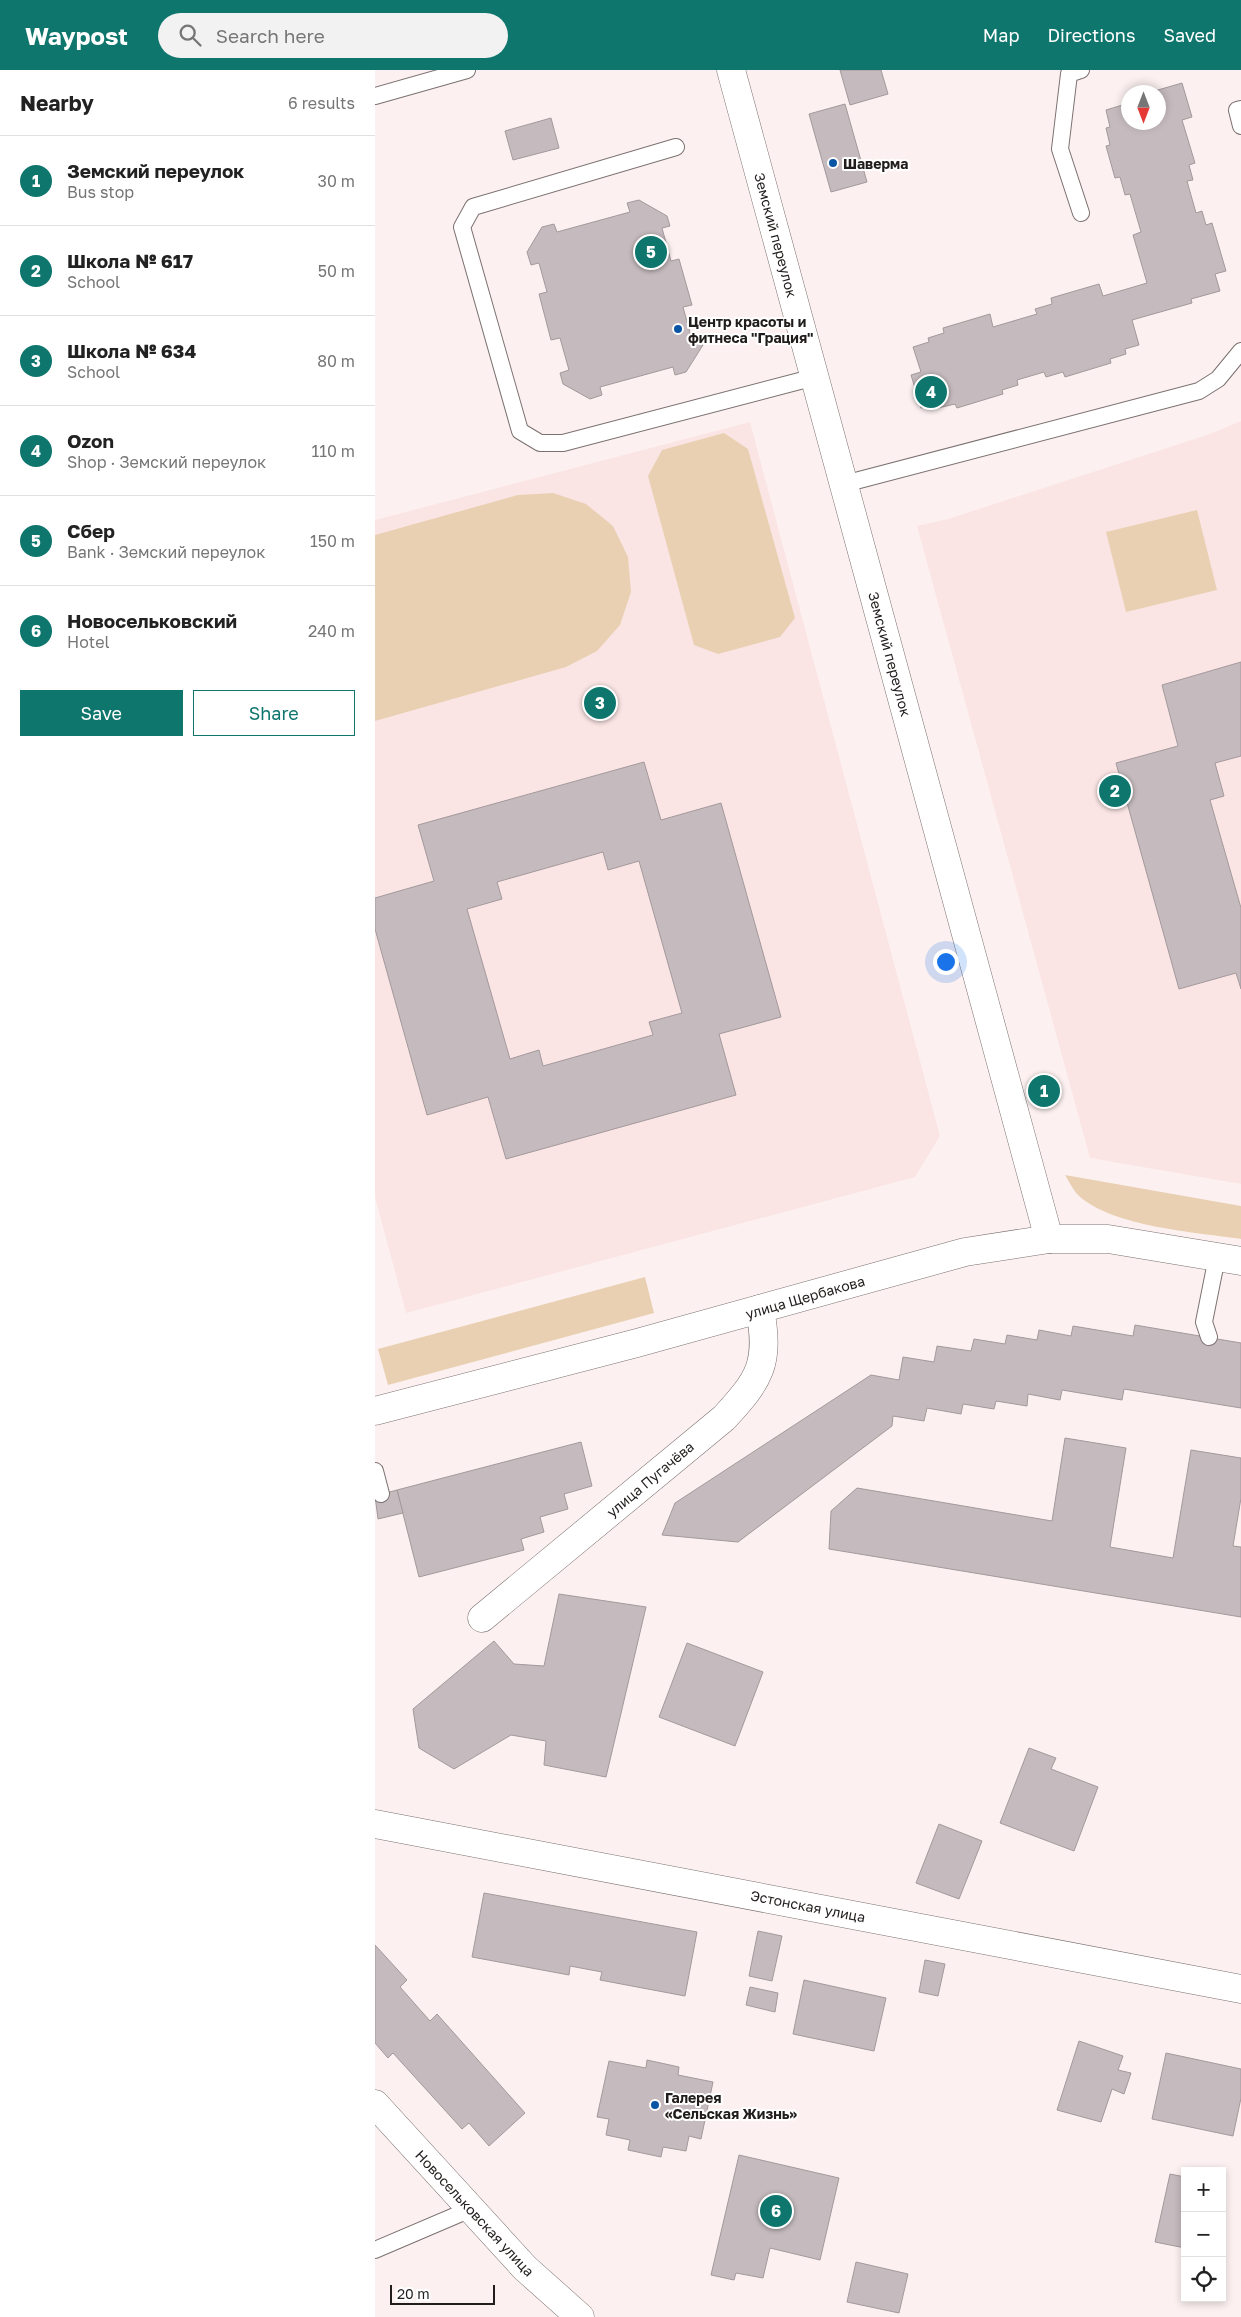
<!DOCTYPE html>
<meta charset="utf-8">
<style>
:root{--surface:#fff;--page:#f2f2f2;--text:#222;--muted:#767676;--line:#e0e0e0;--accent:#0f766e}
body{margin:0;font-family:"Golos Text",sans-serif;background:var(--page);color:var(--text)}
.controls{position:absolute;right:15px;bottom:15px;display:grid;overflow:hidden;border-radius:0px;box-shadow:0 2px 8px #0003}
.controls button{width:45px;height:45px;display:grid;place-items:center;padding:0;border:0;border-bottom:1px solid var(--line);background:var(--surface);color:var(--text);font:25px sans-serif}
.compass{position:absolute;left:746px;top:15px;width:45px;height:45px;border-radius:50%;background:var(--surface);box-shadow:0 2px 8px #0003;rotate:180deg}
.scale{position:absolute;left:15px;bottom:12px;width:105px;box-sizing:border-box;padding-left:5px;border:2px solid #211d1c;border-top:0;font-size:14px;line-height:18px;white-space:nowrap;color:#211d1c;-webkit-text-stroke:4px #fff;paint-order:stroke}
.you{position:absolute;left:570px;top:891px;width:18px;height:18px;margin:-12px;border:4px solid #fff;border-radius:50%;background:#1a73e8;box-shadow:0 0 0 8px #1a73e833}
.badge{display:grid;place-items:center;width:32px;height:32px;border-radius:50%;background:var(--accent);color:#fff;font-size:16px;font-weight:700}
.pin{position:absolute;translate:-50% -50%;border:2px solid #fff;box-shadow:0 1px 5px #0006}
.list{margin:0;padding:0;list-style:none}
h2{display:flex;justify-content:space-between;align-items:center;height:65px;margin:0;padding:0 20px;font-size:21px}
h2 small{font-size:16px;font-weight:400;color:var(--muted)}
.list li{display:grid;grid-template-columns:32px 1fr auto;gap:15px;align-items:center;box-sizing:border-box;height:90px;padding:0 20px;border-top:1px solid var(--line)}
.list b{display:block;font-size:19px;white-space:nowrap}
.list p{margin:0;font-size:16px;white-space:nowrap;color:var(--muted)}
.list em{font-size:16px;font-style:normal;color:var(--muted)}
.actions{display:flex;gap:10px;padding:15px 20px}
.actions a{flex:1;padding:11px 0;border:1px solid var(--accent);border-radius:0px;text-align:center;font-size:18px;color:var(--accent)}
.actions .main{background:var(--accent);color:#fff}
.icon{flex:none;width:28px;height:28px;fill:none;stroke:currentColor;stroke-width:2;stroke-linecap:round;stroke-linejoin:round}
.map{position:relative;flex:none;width:866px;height:2247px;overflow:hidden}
header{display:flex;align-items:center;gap:30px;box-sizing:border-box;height:70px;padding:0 25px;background:var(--accent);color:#fff}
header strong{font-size:24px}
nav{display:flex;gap:28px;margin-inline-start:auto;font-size:18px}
.search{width:350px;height:45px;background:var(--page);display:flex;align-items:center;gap:12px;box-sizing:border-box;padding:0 18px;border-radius:28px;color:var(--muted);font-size:19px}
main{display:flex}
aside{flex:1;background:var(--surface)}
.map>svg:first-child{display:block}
.built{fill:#fae5e4}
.green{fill:#e9d0b2}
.building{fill:#c5babd;stroke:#a3999c;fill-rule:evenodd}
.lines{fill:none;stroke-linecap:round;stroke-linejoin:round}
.lane-casing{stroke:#7b7170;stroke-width:18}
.street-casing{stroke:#7b7170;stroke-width:29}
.lane{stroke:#fff;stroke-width:16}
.street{stroke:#fff;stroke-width:28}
.poi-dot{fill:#0955a4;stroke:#fff;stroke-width:2}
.labels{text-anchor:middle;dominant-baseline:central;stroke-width:4;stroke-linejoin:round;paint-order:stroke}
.poi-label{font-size:14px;font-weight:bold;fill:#211d1c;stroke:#fff;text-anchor:start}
.street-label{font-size:14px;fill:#211d1c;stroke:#fff}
</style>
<header>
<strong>Waypost</strong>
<div class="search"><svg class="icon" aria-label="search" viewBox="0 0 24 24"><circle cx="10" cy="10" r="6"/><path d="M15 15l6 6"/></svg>Search here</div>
<nav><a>Map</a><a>Directions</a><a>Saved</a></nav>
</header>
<main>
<aside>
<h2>Nearby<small>6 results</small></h2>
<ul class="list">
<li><span class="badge">1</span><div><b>Земский переулок</b><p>Bus stop</p></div><em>30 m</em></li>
<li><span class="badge">2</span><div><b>Школа № 617</b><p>School</p></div><em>50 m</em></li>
<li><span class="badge">3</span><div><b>Школа № 634</b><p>School</p></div><em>80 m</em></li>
<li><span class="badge">4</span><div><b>Ozon</b><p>Shop · Земский переулок</p></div><em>110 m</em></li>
<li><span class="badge">5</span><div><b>Сбер</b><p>Bank · Земский переулок</p></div><em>150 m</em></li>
<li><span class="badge">6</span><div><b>Новосельковский</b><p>Hotel</p></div><em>240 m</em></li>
</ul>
<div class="actions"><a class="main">Save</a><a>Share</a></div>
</aside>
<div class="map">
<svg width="866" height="2247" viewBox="0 0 866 2247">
<rect width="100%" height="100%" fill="#fcf1f0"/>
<g class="built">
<path d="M866,351v763l-151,-26 -173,-632 31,-7 262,-85z"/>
<path d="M375,352l190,714 -25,41 -509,136 -31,-116v-677z"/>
</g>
<g class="green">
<path d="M349,363l24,16 47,169 -15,19 -62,17 -24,-9 -46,-169 14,-26z"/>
<path d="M178,423l33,11 27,22 15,31 3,35 -11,33 -23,26 -31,16 -191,54v-186l143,-40z"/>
<path d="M822,440l20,80 -91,22 -20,-80z"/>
<path d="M690,1105l176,31v33c-46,-7 -129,-12 -163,-44 -5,-5 -9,-14 -13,-20z"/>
<path d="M270,1207l9,36 -266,72 -10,-36z"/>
</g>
<g class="building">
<path d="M465,0h41l7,24 -38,11z"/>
<path d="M807,13l10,34 -10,3 13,43 -6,2 4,15 -6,1 9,32 6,-2 4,14 6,-2 14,48 -11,3 5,17 -29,8 1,4 -60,17 7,25 -14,4 1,5 -16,5 1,4 -46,14 -2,-5 -17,5 -2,-5 -27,8 1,5 -16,5 1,4 -46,14 -2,-4 -17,4 -1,-4 -16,4 -10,-33 10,-3 -8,-25 16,-5 -1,-4 16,-5 -1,-5 47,-14 3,13 44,-13 -2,-5 17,-5 -1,-6 48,-14 4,12 44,-13 -14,-48 8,-3 -11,-38 -5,1 -5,-18 -5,1 -9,-32 4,-1 -4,-17 4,-1 -4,-17 23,-7v19h30v-30h-8z"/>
<path d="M470,34l22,78 -36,10 -22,-78z"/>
<path d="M176,48l8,30 -46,12 -8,-29z"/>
<path d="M264,130l28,16 3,10 -8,2 9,33 8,-2 13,46 -9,2 8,29 9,-2 3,11 -17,27 -11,3 -2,-8 -73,20 2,8 -12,4 -27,-15 -3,-11 9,-3 -9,-32 -9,2 -12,-46 8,-2 -8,-29 -8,2 -4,-13 15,-25 12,-3 3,8 73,-20 -3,-9z"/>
<path d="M866,592v94l-26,7 9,33 -14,4 31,108v81l-5,-16 -57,16 -63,-226 62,-17 -16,-61z"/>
<path d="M269,692l17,58 60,-17 60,214 -62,17 17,61 -230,64 -18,-62 -61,18 -52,-186v-31l59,-17 -16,-56zM228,782l5,18 31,-9 43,152 -33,9 4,13 -110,31 -4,-16 -29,9 -43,-150 35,-10 -5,-17z"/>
<path d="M760,1255l106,18v65l-117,-19 -2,11 -60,-10 -2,10 -32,-6 -1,12 -31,-5 -2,8 -31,-5 -2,10 -34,-6 -3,13 -31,-5 -1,10 -154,116 -76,-7 13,-32 196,-128 28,5 4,-23 31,5 3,-16 34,5 3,-12 31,5 2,-9 30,5 2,-10 32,6 2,-10 60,10z"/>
<path d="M690,1368l61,10 -16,99 63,11 18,-108 50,8v40l-8,48 8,1v70l-412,-68 2,-38 26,-23 195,33z"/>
<path d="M206,1372l11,44 -28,8 4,15 -28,8 4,15 -23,7 3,11 -105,27 -22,-87z"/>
<path d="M22,1420l6,23 -25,6 -3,-23z"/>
<path d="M184,1524l87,13 -40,170 -62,-12 2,-24 -35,-6 -57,34 -35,-21 -6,-39 81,-68 20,23 30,2z"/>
<path d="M312,1573l76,29 -28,74 -76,-29z"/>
<path d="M654,1678l27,10 -5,11 47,18 -24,64 -74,-28z"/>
<path d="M564,1754l43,17 -23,58 -43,-16z"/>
<path d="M109,1823l213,39 -12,64 -85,-16 2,-8 -32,-6 -1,9 -97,-18z"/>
<path d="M383,1861l24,5 -10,45 -23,-5z"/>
<path d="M0,1875l32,35 -7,7 30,34 7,-7 88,99 -36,33 -20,-23 -7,6 -69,-76 -5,5 -13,-15z"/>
<path d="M550,1890l20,4 -7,32 -19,-4z"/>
<path d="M429,1910l82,18 -12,53 -81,-17z"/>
<path d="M375,1917l28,6 -3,19 -29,-7z"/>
<path d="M704,1971l44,15 -5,14 13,3 -7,21 -12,-5 -11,33 -44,-12z"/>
<path d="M791,1983l75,16v29l-8,38 -81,-17z"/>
<path d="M272,1990l32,7 -1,8 35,7 -12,57 -12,-3 -3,15 -23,-4 -2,10 -33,-7 2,-10 -24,-5 3,-16 -12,-2 12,-56 37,7z"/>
<path d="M364,2085l100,23 -19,82 -50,-12 -7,30 -27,-5 -2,7 -23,-5z"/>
<path d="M795,2104l15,3v71l-30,-6z"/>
<path d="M481,2192l52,12 -9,39 -52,-11z"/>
</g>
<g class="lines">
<defs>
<g id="lane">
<path d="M0,26l92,-26"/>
<path d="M866,39l-4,1 4,16"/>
<path d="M301,77l-203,60 -11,20 58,204 20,12h23l252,-66"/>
<path d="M706,143l-21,-64 9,-75 12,-4"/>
<path d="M469,414l355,-93 19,-12 23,-28"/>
<path d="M834,1267l-5,-15 13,-65"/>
<path d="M0,1401l6,23"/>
<path d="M0,2180l96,-41"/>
</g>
<g id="street">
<path d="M356,0l318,1169"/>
<path d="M0,1341l262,-68 328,-91 84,-13h59l133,22"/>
<path d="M107,1548l242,-200c36,-39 46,-54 36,-109"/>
<path d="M0,1754l866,165"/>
<path d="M0,2034l150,164 55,49"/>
</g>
</defs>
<use href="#lane" class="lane-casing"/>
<use href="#street" class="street-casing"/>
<use href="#lane" class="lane"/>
<use href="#street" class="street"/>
</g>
<g class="poi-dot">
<circle cx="458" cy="93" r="5"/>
<circle cx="303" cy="259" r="5"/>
<circle cx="280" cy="2035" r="5"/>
</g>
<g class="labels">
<g class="poi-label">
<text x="468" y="93">Шаверма</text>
<text x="313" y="251">Центр красоты и<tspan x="313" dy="16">фитнеса "Грация"</tspan></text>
<text x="290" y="2027">Галерея<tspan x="290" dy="16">«Сельская Жизнь»</tspan></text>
</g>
<g class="street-label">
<text transform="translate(401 165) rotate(75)">Земский переулок</text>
<text transform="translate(515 584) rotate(75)">Земский переулок</text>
<text transform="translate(430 1227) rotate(-16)">улица Щербакова</text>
<text transform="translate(275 1409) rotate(-40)">улица Пугачёва</text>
<text transform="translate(433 1836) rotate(11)">Эстонская улица</text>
<text transform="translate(100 2143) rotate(47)">Новосельковская улица</text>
</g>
</g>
</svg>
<div class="controls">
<button>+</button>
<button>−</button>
<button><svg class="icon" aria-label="locate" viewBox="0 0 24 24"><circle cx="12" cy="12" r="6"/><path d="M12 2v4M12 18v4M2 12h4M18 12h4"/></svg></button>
</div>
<svg class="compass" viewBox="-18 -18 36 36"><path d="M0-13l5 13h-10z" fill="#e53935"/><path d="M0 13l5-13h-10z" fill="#767676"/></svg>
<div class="scale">20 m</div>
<div class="you"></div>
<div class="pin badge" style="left:669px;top:1021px">1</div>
<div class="pin badge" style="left:740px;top:721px">2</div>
<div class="pin badge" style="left:225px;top:633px">3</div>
<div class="pin badge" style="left:556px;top:322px">4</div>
<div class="pin badge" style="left:276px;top:182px">5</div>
<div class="pin badge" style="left:401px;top:2141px">6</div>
</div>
</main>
